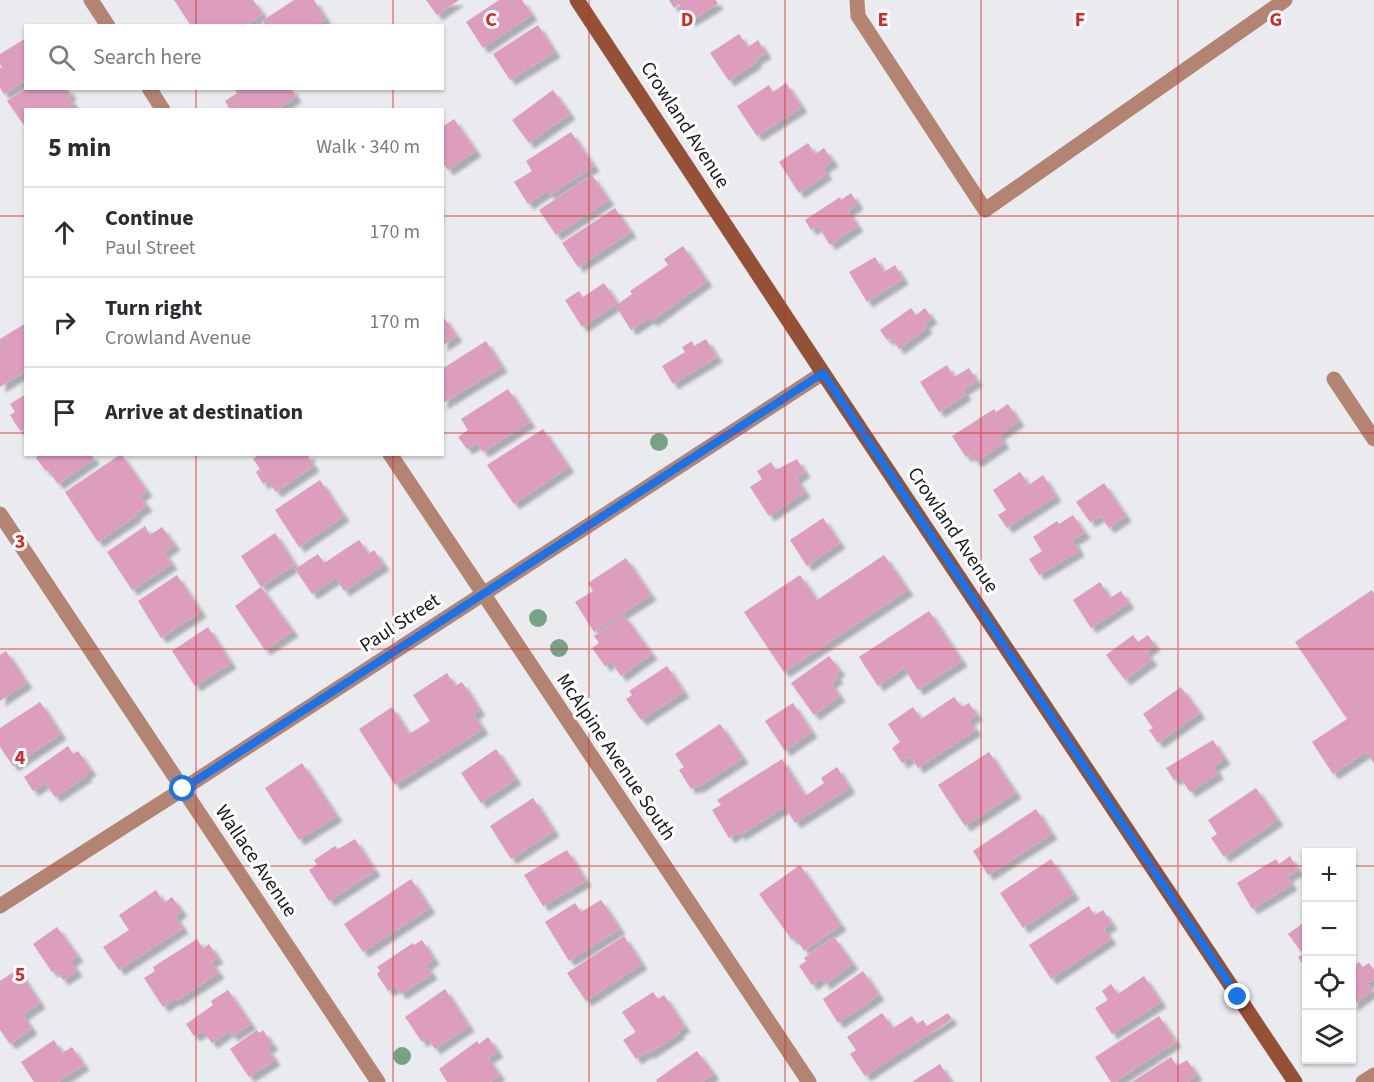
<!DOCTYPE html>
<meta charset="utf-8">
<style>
:root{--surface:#fff;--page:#f2f2f3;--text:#2b2b33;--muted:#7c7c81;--line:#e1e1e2}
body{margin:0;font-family:"Source Sans 3",sans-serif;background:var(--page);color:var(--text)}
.controls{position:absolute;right:18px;bottom:18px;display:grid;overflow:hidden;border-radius:0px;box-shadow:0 2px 4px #0004}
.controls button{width:54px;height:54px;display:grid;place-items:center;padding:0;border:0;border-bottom:2px solid var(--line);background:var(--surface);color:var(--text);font:30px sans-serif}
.stop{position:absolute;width:18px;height:18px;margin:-14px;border:4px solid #1a73e8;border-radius:50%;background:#fff}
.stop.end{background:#1a73e8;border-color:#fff;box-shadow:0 2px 6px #0008}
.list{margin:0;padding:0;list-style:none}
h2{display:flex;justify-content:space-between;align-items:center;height:78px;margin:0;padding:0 24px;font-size:26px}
h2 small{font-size:20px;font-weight:400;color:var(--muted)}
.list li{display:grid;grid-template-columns:39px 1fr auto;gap:18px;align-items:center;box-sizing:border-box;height:90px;padding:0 24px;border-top:2px solid var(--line)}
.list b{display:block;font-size:22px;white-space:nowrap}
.list p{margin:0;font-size:20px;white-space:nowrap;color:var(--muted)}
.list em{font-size:20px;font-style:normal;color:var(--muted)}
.icon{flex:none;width:33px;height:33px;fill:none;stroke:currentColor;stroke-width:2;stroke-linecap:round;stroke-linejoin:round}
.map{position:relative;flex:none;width:1374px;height:1082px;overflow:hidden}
.search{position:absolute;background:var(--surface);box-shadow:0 2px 4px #0004;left:24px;top:24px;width:420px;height:66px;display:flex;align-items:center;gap:15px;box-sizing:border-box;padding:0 21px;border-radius:0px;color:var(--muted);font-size:22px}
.panel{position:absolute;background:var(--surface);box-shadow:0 2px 4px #0004;left:24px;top:108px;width:420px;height:348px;border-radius:0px}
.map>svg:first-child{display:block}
.building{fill:#dd9dbd;filter:url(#shadow)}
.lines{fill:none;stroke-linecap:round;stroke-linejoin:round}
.service{stroke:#b38471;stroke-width:15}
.minor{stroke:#b38471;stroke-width:15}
.secondary{stroke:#945135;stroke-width:15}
.tree{fill:#77a285}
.route{stroke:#1a73e8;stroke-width:8}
.grid{fill:none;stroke:#d62828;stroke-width:1.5;stroke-opacity:0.55}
.labels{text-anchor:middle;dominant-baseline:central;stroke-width:6;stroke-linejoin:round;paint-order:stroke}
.street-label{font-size:20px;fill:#1a1b1c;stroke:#fff}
.grid-label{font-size:20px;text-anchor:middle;font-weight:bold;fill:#d62828;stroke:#fff;stroke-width:6;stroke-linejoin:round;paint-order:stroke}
</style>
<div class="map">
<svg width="1374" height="1082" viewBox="0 0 1374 1082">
<defs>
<filter id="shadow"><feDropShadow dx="5.5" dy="5.5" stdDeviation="1.5" flood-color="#0004"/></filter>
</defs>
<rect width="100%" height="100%" fill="#e9ebef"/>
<g class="building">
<path d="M174,0h79l10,14 -18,12h-54z"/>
<path d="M294,0h20l12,19 -10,7h-50l-4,-5z"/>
<path d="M426,0h33l-22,15z"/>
<path d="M499,0h23l10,15 -49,33 -17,-26z"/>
<path d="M669,0h47l2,4 -28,17 -11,-17 -5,4z"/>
<path d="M538,25l17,27 -45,28 -17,-26z"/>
<path d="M739,34l9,13 10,-7 8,13 -11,7 2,2 -28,19 -19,-28z"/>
<path d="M26,38v42l-22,14 -4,-6v-20l2,-1 -2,-3v-10z"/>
<path d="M786,83l16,24 -45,29 -20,-30 32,-21 4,7z"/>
<path d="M26,88h41l4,6 -3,2 6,9 -7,5h-41v18l-19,-27z"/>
<path d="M234,88h57l5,9 -19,13h-47l-5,-9 12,-8z"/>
<path d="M553,90l17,24 -41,29 -17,-23z"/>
<path d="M454,119l22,32 -28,19 -6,-8v-35z"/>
<path d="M571,132l23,34 -44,29 -3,-4 -19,13 -14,-22 18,-11 -6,-10z"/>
<path d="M808,143l7,11 9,-6 9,13 -10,7 4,6 -28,19 -20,-31z"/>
<path d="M592,175l17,25 -53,35 -17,-25z"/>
<path d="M851,193l7,11 -10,7 10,15 -28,19 -12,-19 -7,4 -6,-10 35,-23 1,3z"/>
<path d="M615,208l16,24 -53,35 -16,-24z"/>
<path d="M683,246l24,35 -55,40 -3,-3 -18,12 -16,-25 -33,22 -17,-27 14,-9 4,6 21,-14 14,21 14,-10 -2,-3 38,-26 -4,-6z"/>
<path d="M875,257l9,15 11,-7 8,14 -36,23 -18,-30z"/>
<path d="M911,308l5,7 9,-7 7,10 -8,6 3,4 -28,21 -8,-11 -4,2 -7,-10z"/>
<path d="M442,315l15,21 -15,10z"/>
<path d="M26,323v48l-26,16v-48z"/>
<path d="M706,339l11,18 -44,27 -11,-18 23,-14 -3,-5 10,-6 2,5z"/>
<path d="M486,341l16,26 -60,37v-35z"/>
<path d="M947,365l7,12 15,-9 8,13 -14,9 3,5 -27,17 -19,-30z"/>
<path d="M508,389l22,33 -47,30 -6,-9 -10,6 -9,-12 10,-7 -7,-11z"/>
<path d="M26,394v38l-2,-3 -4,2 -10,-16 5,-3 -5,-8z"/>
<path d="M1008,404l11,17 -20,14 5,8 -28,19 -6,-8 -4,3 -14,-21 42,-27 2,3z"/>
<path d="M543,429l26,38 -55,37 -27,-39z"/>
<path d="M39,454h52l3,5 -36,25 -10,-14 -2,1 -10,-13z"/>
<path d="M121,454l26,37 -7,5 7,10 -12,8 1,2 -38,26 -33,-50z"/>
<path d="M260,454h51l-3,3 6,9 -38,26 -8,-11 -5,3 -7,-12 4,-3 -7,-10z"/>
<path d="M797,459l8,13 -9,6 9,14 -36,24 -19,-29 12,-8 -5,-8 14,-9 5,8z"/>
<path d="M1020,472l9,13 14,-10 13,21 -49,32 -9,-13 8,-5 -13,-20z"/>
<path d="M320,480l24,36 -45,31 -24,-37z"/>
<path d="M1104,483l22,33 -17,12 -9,-12 -10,6 -14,-20z"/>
<path d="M1073,515l12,18 -12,7 6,11 -40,24 -10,-16 13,-8 -9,-14 24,-16 2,3z"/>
<path d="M823,518l17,25 -33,23 -17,-26z"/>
<path d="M145,526l5,9 12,-8 13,18 -11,7 8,12 -40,26 -25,-38z"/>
<path d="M275,533l20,32 -34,22 -20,-31z"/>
<path d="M359,540l10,14 5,-4 10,15 -40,26 -8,-13 -24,16 -17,-25 23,-15 6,9z"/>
<path d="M884,555l24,35 -124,82 -40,-60 56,-37 17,25z"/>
<path d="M626,558l25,37 -57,37 -19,-30 18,-11 -5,-8z"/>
<path d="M177,575l24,37 -40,26 -23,-37z"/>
<path d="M1100,582l10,16 11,-7 8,12 -38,25 -18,-28z"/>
<path d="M261,587l32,44 -28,19 -30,-44z"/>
<path d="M1372,590l2,4v169l-8,-11 -33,22 -21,-32 35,-23 -52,-77z"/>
<path d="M929,611l33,50 -44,29 -14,-22 -26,18 -19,-29z"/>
<path d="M624,615l28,39 -31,22 -10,-14 -6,4 -13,-18 7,-5 -5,-7z"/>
<path d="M208,627l23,36 -36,23 -23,-35z"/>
<path d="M1133,635l5,7 10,-7 7,10 -9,7 6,8 -27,20 -19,-25z"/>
<path d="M6,651l21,32 -27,18v-46z"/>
<path d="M829,656l11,14 -5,4 3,4 -7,5 9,13 -26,19 -23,-32z"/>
<path d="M667,666l17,26 -43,28 -15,-21 6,-4 -3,-4z"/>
<path d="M447,673l8,13 7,-4 18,28 -6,4 9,15 -88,56 -36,-56 33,-22 17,27 21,-13 -17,-26z"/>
<path d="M1181,687l19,26 -42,30 -9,-13 4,-2 -10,-14z"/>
<path d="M954,697l8,10 7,-4 8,12 -8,5 7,10 -58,38 -7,-11 -9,6 -10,-15 8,-6 -12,-18 25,-17 8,12z"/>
<path d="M40,702l21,32 -48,32 -13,-19v-19z"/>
<path d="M793,703l19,29 -27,19 -20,-30z"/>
<path d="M720,724l23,34 -46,30 -1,-2 -5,3 -12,-19 5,-3 -9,-13z"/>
<path d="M1213,740l12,19 -11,7 4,8 -28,18 -10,-15 -6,3 -8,-12z"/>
<path d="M68,746l5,8 5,-3 13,19 -6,4 2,2 -32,21 -10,-14 -12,8 -9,-14z"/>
<path d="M496,749l20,30 -35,24 -20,-30z"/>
<path d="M989,752l27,41 -51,33 -27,-41z"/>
<path d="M782,759l23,37 19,-13 -3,-5 16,-11 13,21 -55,35 -10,-16 -45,28 -2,-3 -9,6 -17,-28 9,-5 -4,-5z"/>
<path d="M302,763l35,53 -38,24 -34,-52z"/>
<path d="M1256,788l22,32 -54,37 -13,-19 6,-4 -9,-14z"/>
<path d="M533,798l21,33 -43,28 -21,-33z"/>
<path d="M1036,809l16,25 -64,41 -15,-24z"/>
<path d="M355,839l20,32 -46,30 -20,-31 8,-5 -3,-5 21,-14 3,3z"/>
<path d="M567,850l19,31 -43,25 -19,-31z"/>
<path d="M1290,856l8,14 -11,7 5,8 -40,24 -15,-26 39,-24 3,5z"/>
<path d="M1051,859l23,35 -51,34 -23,-35z"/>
<path d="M800,865l41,60 -37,26 -9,-14 -3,3 -33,-46z"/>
<path d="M411,879l19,29 -67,44 -19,-28z"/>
<path d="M156,890l8,13 8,-6 10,14 -7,5 8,12 -64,42 -16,-23 26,-17 -10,-15z"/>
<path d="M601,900l19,29 -51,32 -24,-39 30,-19 6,9z"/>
<path d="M1089,906l5,9 9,-5 9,14 -8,5 7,10 -60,40 -22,-34z"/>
<path d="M1306,921v44l-2,1 -6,-9 5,-3 -15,-20z"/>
<path d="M57,927l21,29 -7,5 6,10 -14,9 -7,-10 -4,2 -19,-28z"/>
<path d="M624,936l18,28 -56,37 -19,-28z"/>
<path d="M834,937l19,27 -28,20 -4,-6 -9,7 -13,-19 7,-5 -2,-3z"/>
<path d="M197,939l6,10 6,-5 9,14 -7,4 8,11 -43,28 -1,-2 -12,8 -19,-29 11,-7 -2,-4z"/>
<path d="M422,940l12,19 -8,6 6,9 -31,20 -5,-7 -8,4 -11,-17 3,-3 -3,-4 36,-24 1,2z"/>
<path d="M1359,962l4,5 6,-4 5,7v9l-7,4 5,8 -20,15v-39z"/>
<path d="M18,969l22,34 -17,12 9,14 -22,15 -10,-14v-49z"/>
<path d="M863,971l16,24 -41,28 -15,-24z"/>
<path d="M1144,976l17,26 -49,32 -17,-26 13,-8 -6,-9 9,-7 7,10z"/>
<path d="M445,989l24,37 -34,23 -8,-11 -5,4 -17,-25z"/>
<path d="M228,990l23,34 -19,12 -3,-5 -17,12 -9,-12 -9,5 -8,-12 27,-19 -2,-4z"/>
<path d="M653,992l5,7 6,-4 21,32 -7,4 2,2 -32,21 -1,-2 -11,7 -13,-19 13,-8 -14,-20z"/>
<path d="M882,1013l11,15 19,-12 5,8 6,-4 4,6 21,-13 4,6 -87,57 -15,-22 6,-4 -9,-13z"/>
<path d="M1159,1016l17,26 -61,40h-4l-16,-25z"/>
<path d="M257,1030l2,3 4,-3 10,15 -6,3 8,12 -26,17 -19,-28z"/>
<path d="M488,1037l10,15 -10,6 12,17 -10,7h-43l-8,-13 38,-28 2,3z"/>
<path d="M54,1040l8,13 10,-6 12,18 -26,17h-24l-13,-20z"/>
<path d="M697,1051l17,23 -12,8h-45l-1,-2z"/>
<path d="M1171,1057l6,9 10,-6 10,15 -10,7h-55z"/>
<path d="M940,1064l11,18h-39z"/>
</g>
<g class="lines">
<g class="service">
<path d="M857,0l1,16 127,194 300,-210"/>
<path d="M1334,379l40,60"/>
</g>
<g class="minor">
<path d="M91,0l17,26"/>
<path d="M149,88l14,22"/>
<path d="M390,454l419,628"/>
<path d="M0,514l378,568"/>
<path d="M0,906l183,-117 640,-416"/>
<path d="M1363,1082l11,-7"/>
</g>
<path class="secondary" d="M577,0l246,373 472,709"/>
</g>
<g class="tree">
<circle cx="659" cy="442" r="9"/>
<circle cx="538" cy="618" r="9"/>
<circle cx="559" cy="648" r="9"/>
<circle cx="402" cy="1056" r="9"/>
</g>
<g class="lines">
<path class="route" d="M183,789l640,-416 415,624"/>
</g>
<path class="grid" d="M196,0v26M393,0v26M589,0v1082M785,0v1082M981,0v1082M1178,0v1082M196,88v22M393,88v22M0,216h26M442,216h932M0,433h26M442,433h932M196,454v628M393,454v628M0,649h1374M0,866h1306M1352,866h22"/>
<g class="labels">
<g class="street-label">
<text transform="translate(685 125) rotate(57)">Crowland Avenue</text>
<text transform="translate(953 530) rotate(56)">Crowland Avenue</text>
<text transform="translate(400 623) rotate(-33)">Paul Street</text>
<text transform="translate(616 757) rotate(56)">McAlpine Avenue South</text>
<text transform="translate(256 861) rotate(56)">Wallace Avenue</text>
</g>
</g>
<g class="grid-label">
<text x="491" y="26">C</text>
<text x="687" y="26">D</text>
<text x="883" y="26">E</text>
<text x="1080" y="26">F</text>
<text x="1276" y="26">G</text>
<text x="20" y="548">3</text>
<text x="20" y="764">4</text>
<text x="20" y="981">5</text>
</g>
</svg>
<div class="controls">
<button>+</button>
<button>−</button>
<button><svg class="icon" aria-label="locate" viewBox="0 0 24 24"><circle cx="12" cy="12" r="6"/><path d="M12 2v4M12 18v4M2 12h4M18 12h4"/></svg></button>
<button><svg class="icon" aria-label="layers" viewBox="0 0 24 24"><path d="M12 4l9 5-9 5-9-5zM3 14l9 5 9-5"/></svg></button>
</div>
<div class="stop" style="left:183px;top:789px"></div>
<div class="stop end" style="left:1238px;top:997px"></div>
<div class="search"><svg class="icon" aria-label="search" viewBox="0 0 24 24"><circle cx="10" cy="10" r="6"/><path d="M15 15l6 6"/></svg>Search here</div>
<section class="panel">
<h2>5 min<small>Walk · 340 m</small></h2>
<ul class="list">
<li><svg class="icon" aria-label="ahead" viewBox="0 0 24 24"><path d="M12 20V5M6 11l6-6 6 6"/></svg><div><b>Continue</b><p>Paul Street</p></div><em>170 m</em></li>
<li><svg class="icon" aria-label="right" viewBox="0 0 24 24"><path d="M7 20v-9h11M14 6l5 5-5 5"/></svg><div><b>Turn right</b><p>Crowland Avenue</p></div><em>170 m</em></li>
<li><svg class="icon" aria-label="arrive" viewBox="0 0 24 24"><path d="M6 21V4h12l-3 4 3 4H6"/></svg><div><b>Arrive at destination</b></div></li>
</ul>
</section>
</div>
